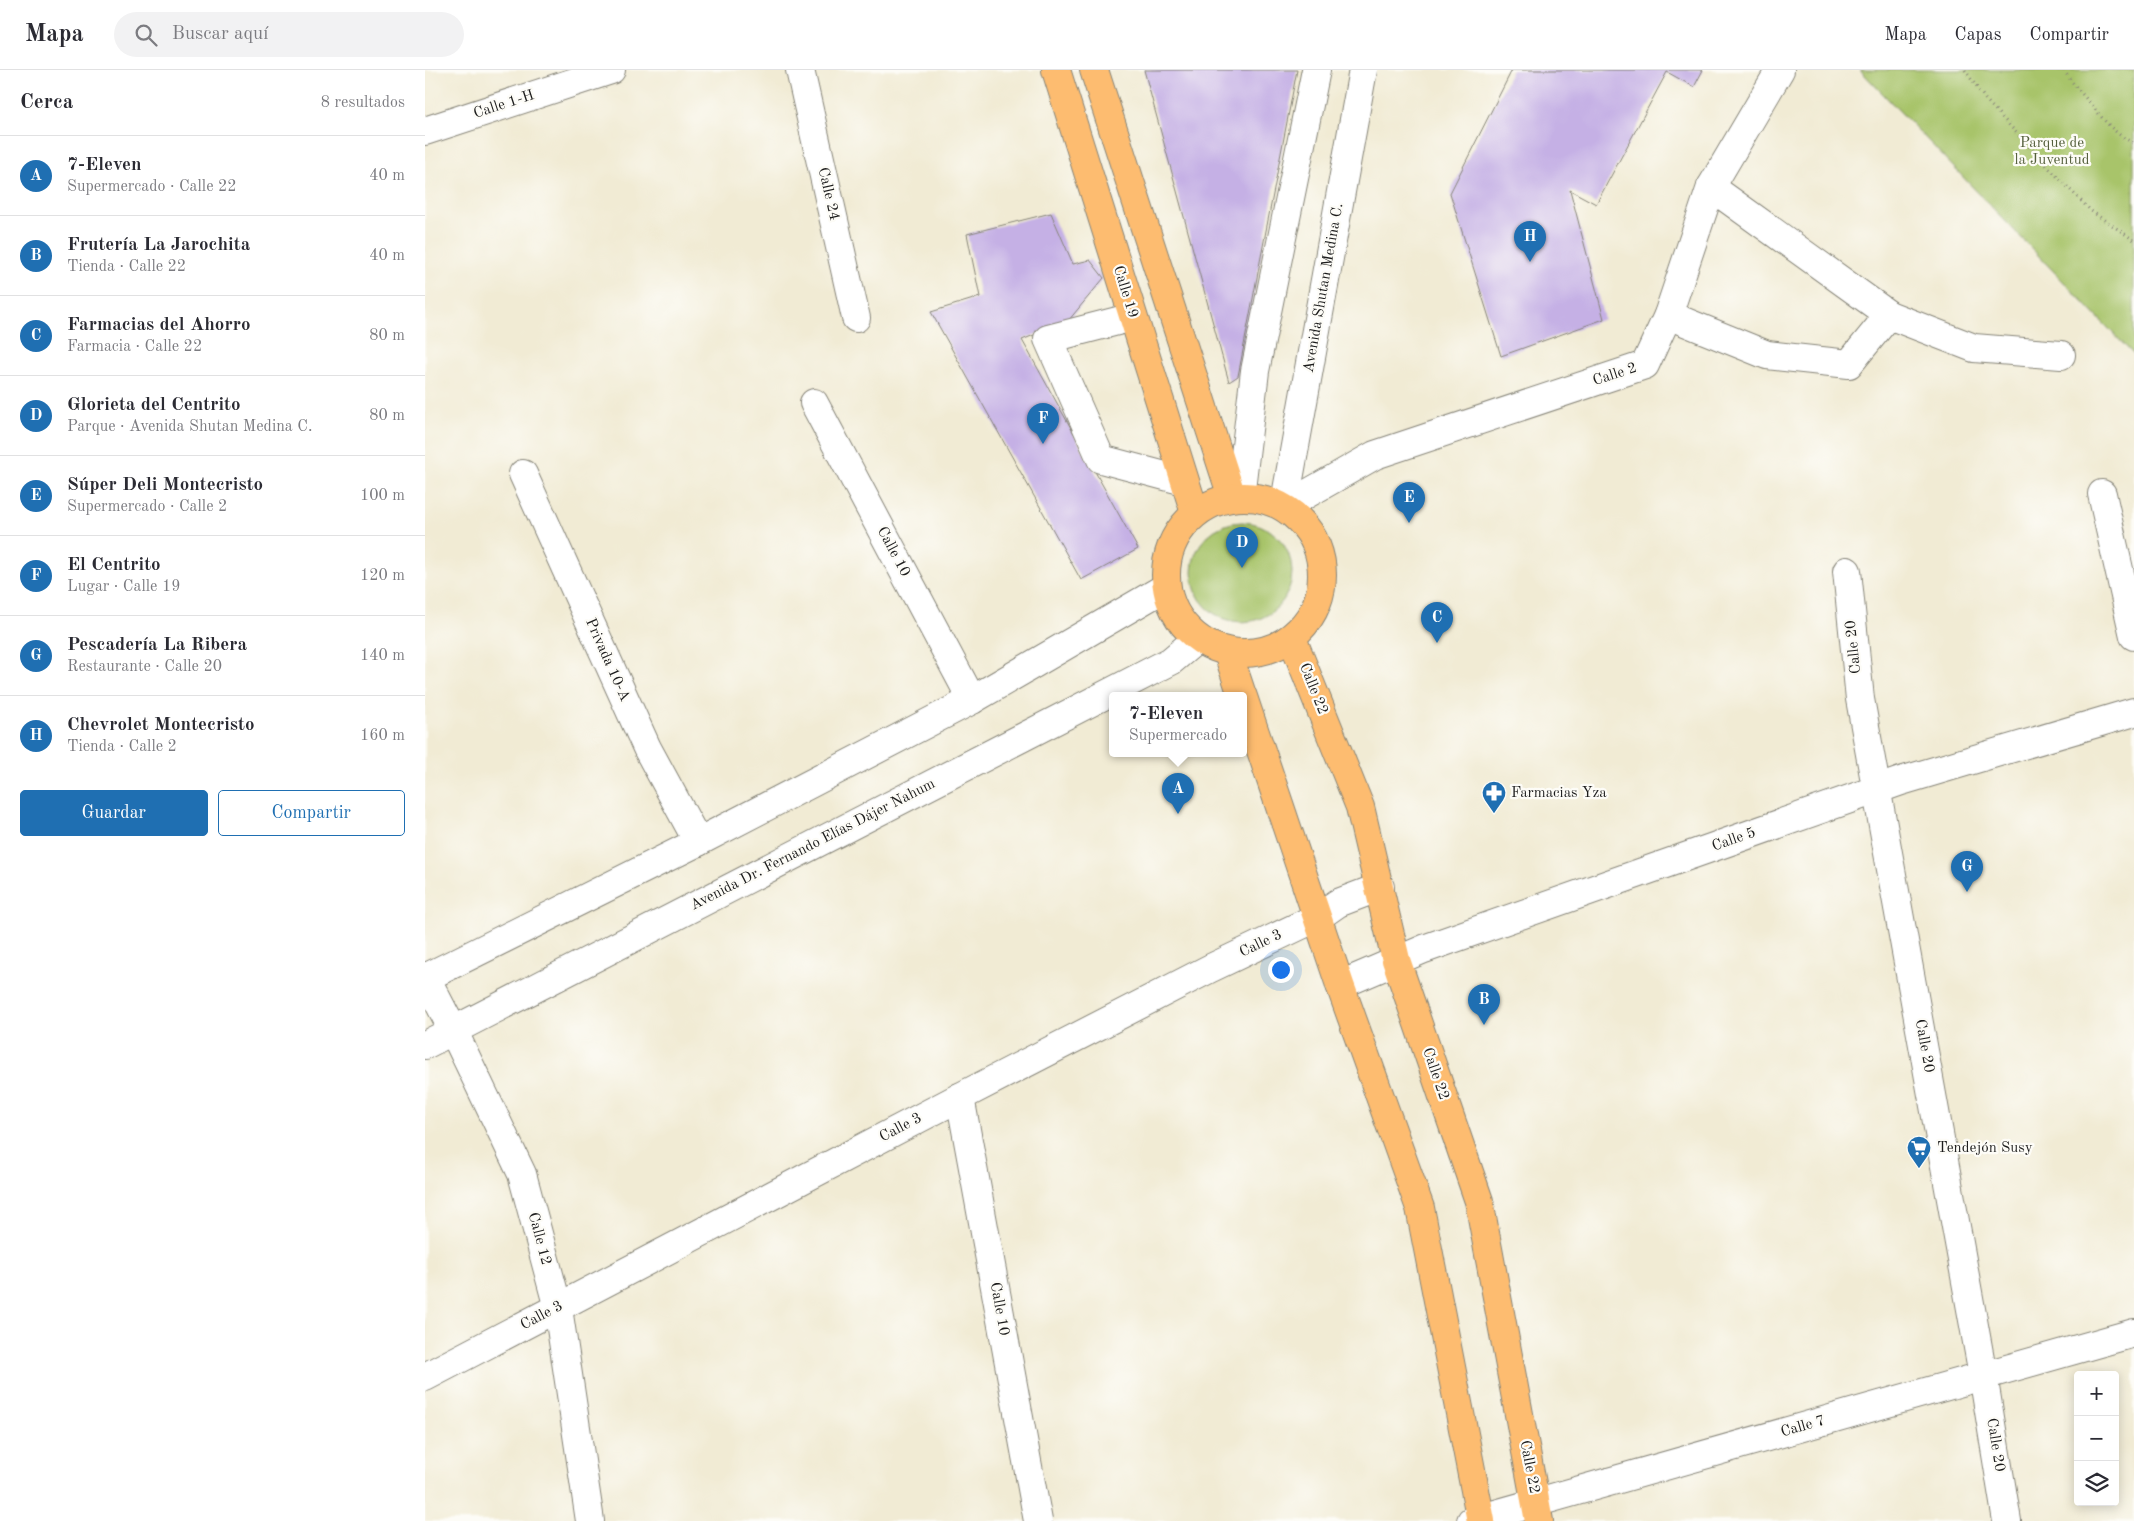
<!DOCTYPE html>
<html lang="es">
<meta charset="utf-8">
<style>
:root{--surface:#fff;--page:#f2f2f3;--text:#2b2b33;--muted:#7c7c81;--line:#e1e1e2;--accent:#1f6fb2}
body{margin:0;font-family:"Old Standard TT",serif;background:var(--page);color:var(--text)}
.controls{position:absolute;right:15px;bottom:15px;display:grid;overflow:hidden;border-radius:5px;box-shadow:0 2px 12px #0003}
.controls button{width:45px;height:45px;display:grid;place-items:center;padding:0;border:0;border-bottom:1px solid var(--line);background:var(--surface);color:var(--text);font:25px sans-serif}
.you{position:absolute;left:855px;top:899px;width:18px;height:18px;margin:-12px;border:4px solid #fff;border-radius:50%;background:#1a73e8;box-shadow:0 0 0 8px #1a73e833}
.badge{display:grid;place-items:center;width:32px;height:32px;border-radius:50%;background:var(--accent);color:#fff;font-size:16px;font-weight:700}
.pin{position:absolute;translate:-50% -41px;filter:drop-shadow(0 1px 2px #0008)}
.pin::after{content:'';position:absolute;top:26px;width:18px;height:15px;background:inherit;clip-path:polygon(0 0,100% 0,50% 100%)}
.popup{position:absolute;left:684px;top:622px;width:138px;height:65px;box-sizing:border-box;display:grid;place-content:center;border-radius:5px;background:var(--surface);filter:drop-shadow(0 1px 4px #0005);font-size:16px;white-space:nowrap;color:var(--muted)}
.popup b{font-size:19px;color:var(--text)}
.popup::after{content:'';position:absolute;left:50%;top:100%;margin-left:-10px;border:10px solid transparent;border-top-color:var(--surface)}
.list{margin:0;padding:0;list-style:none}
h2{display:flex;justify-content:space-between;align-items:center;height:65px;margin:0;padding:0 20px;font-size:21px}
h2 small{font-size:16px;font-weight:400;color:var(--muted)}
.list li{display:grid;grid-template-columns:32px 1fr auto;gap:15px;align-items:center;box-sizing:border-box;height:80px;padding:0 20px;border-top:1px solid var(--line)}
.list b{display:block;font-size:19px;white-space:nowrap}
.list p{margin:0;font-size:16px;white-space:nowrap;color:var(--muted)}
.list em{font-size:16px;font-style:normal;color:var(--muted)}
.actions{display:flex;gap:10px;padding:15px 20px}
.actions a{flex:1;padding:11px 0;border:1px solid var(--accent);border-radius:5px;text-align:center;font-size:18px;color:var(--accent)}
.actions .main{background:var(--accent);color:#fff}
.icon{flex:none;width:28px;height:28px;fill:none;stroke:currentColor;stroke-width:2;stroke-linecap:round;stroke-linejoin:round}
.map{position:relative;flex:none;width:1709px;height:1451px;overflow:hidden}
header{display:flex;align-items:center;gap:30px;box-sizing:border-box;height:70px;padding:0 25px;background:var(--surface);border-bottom:1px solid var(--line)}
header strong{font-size:24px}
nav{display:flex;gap:28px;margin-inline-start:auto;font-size:18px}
.search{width:350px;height:45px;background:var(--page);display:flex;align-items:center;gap:12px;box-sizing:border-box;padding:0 18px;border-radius:28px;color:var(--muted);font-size:19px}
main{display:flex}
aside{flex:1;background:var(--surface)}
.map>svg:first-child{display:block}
.green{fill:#a8c46b;stroke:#627044}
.building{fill:#c5b0e5}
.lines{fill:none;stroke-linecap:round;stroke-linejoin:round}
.minor-casing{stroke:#868478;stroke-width:30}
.major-casing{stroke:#868478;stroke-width:30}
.path{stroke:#868478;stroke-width:3;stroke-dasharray:1 4;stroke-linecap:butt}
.minor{stroke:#fff;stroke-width:28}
.major{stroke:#fdbc6f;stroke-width:28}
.labels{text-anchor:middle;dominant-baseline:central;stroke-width:4.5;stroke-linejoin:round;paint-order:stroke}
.street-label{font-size:15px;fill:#1c1c1c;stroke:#fdfcf7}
.park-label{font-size:15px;fill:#545f3c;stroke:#fdfcf7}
.poi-label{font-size:15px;fill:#1c1c1c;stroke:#fdfcf7;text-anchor:start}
</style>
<header>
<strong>Mapa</strong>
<div class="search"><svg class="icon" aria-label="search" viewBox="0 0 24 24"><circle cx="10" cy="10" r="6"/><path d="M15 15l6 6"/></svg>Buscar aquí</div>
<nav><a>Mapa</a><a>Capas</a><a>Compartir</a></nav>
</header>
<main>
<aside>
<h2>Cerca<small>8 resultados</small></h2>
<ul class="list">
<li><span class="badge">A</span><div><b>7-Eleven</b><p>Supermercado · Calle 22</p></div><em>40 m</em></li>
<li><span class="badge">B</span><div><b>Frutería La Jarochita</b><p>Tienda · Calle 22</p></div><em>40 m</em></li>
<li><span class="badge">C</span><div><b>Farmacias del Ahorro</b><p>Farmacia · Calle 22</p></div><em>80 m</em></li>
<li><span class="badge">D</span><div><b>Glorieta del Centrito</b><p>Parque · Avenida Shutan Medina C.</p></div><em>80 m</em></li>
<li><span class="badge">E</span><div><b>Súper Deli Montecristo</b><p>Supermercado · Calle 2</p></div><em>100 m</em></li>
<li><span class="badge">F</span><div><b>El Centrito</b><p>Lugar · Calle 19</p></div><em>120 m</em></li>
<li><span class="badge">G</span><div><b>Pescadería La Ribera</b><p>Restaurante · Calle 20</p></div><em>140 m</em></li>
<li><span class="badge">H</span><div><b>Chevrolet Montecristo</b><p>Tienda · Calle 2</p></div><em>160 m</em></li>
</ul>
<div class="actions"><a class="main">Guardar</a><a>Compartir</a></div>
</aside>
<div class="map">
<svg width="1709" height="1451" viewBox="0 0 1709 1451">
<rect width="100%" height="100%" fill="#fdfcf7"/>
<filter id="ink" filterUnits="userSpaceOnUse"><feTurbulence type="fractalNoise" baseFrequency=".02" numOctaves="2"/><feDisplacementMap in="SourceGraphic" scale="10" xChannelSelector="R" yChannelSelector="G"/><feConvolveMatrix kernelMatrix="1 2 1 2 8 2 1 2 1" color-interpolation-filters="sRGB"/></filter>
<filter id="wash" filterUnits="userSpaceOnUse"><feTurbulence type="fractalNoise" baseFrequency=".0096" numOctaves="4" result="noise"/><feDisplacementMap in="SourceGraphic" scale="20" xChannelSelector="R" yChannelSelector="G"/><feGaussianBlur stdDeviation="1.12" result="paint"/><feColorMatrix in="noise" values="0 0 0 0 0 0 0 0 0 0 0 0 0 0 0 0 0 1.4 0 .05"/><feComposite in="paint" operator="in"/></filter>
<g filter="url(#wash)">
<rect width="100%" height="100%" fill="#f1ebd4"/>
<g class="green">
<path d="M1435,0h274v285z"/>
<circle cx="817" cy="502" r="50"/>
</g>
<g id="blocks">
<g class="building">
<path d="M719,0h153l-59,306 -9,6z"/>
<path d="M1087,0h191l-9,17 -27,-15 -71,132 -26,-14 34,129 -103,37 -51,-163z"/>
<path d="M626,143l22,51 17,-4 14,18 -36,43 -46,19 116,209 -57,31 -150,-268 49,-15 -13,-63z"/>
</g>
</g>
</g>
<g filter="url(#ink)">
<use href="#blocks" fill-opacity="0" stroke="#868478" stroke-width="1"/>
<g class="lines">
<defs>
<g id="minor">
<path d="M375,0l56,248"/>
<path d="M0,61l186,-61"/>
<path d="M1286,117l178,128 85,33 87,7"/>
<path d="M1243,245l99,40 82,9 40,-49"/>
<path d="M708,247l-85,22 53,120 83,22"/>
<path d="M389,333l158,297"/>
<path d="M98,404l124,274 51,94"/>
<path d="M1677,424l32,142"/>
<path d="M815,427l15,-126 61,-301"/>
<path d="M859,437l91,-52 270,-90 23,-50 43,-128 69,-117"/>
<path d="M859,437l79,-437"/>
<path d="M1422,501l13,128 123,676 24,146"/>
<path d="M0,906l28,54 69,144 36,134 32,213"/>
<path d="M0,908l273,-136 274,-142 194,-113"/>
<path d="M915,915l84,-36 477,-168 233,-69"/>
<path d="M0,975l746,-384 26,-22"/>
<path d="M535,1027l78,424"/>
<path d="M0,1307l535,-280 251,-129 107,-51 20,-14 42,-16"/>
<path d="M1046,1451l663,-188"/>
</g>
<g id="major">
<path d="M631,0l139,443"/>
<path d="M669,0l138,427"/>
<circle cx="819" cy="505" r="78"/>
<path d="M867,568l68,169 36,153 83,241 60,320"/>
<path d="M803,583l14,42"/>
<path d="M818,627l97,288 80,223 61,313"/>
</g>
</defs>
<use href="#minor" class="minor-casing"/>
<use href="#major" class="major-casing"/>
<g class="path">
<path d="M1540,0l20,29 65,70 41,42 43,29"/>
<path d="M1639,0c7,12 16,21 24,31 15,17 25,33 46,42"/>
</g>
<use href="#minor" class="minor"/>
<use href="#major" class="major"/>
</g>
</g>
<defs>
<symbol id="pharmacy-pin" viewBox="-11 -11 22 30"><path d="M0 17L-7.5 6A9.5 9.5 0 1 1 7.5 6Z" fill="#1f6fb2" stroke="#fdfcf7"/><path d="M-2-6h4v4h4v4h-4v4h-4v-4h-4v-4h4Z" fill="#fff"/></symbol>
<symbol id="supermarket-pin" viewBox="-11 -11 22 30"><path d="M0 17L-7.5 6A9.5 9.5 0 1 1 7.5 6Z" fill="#1f6fb2" stroke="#fdfcf7"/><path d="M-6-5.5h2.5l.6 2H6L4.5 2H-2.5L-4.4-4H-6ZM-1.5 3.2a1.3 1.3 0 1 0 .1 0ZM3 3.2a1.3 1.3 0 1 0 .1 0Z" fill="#fff"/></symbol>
</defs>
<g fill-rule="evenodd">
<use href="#pharmacy-pin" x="1055" y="709" width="28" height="38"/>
<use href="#supermarket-pin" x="1480" y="1064" width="28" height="38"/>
</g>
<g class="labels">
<g class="street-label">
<text transform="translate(79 35) rotate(-18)">Calle 1-H</text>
<text transform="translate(403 124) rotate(77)">Calle 24</text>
<text transform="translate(899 218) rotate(-80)">Avenida Shutan Medina C.</text>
<text transform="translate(700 222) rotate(73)">Calle 19</text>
<text transform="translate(1190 305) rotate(-18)">Calle 2</text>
<text transform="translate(468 482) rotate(62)">Calle 10</text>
<text transform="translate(1429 577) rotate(-96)">Calle 20</text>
<text transform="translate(182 590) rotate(66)">Privada 10-A</text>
<text transform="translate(888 619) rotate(68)">Calle 22</text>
<text transform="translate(1309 770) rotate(-19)">Calle 5</text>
<text transform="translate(388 775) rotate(-27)">Avenida Dr. Fernando Elías Dájer Nahum</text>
<text transform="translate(836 874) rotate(-26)">Calle 3</text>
<text transform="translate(1499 976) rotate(80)">Calle 20</text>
<text transform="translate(1010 1004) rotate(71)">Calle 22</text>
<text transform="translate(476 1058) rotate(-28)">Calle 3</text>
<text transform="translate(114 1169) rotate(75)">Calle 12</text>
<text transform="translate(574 1239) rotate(80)">Calle 10</text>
<text transform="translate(117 1246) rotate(-28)">Calle 3</text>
<text transform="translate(1378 1357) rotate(-16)">Calle 7</text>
<text transform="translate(1570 1375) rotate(81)">Calle 20</text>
<text transform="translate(1104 1397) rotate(79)">Calle 22</text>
</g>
<g class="park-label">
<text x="1627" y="73">Parque de<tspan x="1627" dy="17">la Juventud</tspan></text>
</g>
<g class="poi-label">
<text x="1086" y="723">Farmacias Yza</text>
<text x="1512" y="1078">Tendejón Susy</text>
</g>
</g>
</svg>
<div class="controls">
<button>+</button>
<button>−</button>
<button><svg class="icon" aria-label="layers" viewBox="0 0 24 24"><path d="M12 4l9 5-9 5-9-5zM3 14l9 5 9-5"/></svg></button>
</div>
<div class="you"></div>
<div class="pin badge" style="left:753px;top:744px">A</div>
<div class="popup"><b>7-Eleven</b>Supermercado</div>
<div class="pin badge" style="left:1059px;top:955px">B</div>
<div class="pin badge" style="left:1012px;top:573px">C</div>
<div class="pin badge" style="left:817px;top:498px">D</div>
<div class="pin badge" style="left:984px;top:453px">E</div>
<div class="pin badge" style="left:618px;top:374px">F</div>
<div class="pin badge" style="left:1542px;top:822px">G</div>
<div class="pin badge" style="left:1105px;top:192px">H</div>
</div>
</main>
